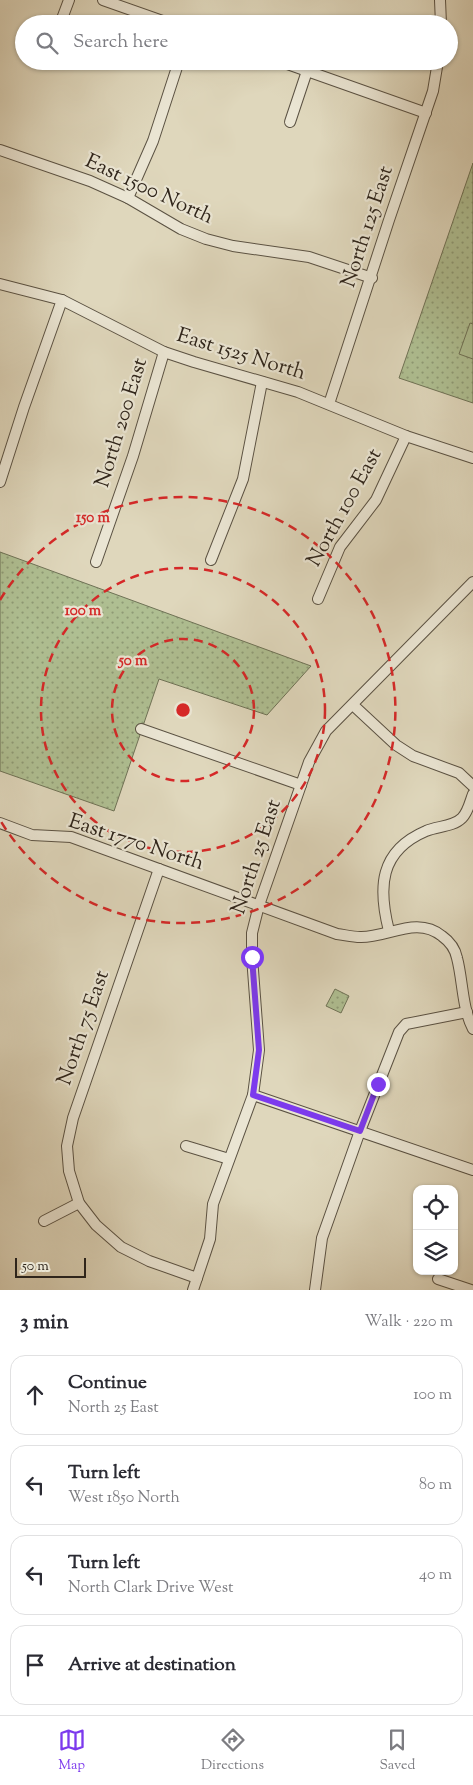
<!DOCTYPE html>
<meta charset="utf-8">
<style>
:root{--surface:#fff;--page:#f7f7f7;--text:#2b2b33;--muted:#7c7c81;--line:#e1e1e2;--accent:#7c3aed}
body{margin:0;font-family:"Sorts Mill Goudy",serif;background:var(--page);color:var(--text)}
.controls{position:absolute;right:15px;bottom:15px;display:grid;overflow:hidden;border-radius:10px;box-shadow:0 1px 4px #0004}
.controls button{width:45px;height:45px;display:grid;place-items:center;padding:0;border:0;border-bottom:1px solid var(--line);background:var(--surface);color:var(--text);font:25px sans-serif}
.scale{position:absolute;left:15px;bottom:12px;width:71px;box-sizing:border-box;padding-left:5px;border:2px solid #2f251b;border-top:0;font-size:14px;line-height:18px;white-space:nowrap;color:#2f251b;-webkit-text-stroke:4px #eae5d3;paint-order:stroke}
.stop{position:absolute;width:15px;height:15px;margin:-11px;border:4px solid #7c3aed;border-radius:50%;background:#fff}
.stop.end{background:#7c3aed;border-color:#fff;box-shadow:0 1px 5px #0008}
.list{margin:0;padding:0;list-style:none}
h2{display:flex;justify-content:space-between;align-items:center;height:65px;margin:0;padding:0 20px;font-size:21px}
h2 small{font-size:16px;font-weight:400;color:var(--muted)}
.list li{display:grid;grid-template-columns:32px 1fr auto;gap:15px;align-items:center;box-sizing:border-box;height:80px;margin:0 10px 10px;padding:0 10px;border:1px solid var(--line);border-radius:15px}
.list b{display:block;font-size:19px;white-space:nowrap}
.list p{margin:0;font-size:16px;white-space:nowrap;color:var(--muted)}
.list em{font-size:16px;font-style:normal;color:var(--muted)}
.icon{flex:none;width:28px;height:28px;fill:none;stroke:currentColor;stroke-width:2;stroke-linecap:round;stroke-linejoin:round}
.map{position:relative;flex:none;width:473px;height:1290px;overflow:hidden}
.search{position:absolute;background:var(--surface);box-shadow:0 1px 4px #0004;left:15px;right:15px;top:15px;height:55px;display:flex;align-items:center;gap:12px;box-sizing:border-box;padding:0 18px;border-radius:28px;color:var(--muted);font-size:19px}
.sheet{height:425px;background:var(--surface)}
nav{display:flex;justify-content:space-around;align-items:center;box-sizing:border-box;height:70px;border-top:1px solid var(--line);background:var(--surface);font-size:14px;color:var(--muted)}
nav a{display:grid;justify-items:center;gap:2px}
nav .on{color:var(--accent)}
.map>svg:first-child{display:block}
.grass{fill:url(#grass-dots);stroke:#6f7256}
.garden{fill:#afbf92;stroke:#6f7256}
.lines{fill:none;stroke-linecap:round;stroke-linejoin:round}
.minor-casing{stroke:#5b5243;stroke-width:12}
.minor{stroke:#eae5d3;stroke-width:10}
.route{stroke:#7c3aed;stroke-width:6}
.ring{fill:none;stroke:#d62828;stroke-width:2.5;stroke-dasharray:9 6}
.labels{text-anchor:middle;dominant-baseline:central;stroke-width:4.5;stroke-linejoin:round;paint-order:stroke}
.street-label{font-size:21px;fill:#2f251b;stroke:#eae5d3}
.centre{fill:#d62828;stroke:#eae5d3;stroke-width:2.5}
.ring-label{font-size:15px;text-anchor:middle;font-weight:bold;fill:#d62828;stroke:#eae5d3;stroke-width:4.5;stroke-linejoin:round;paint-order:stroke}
</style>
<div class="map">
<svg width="473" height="1290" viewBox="0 0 473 1290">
<defs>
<pattern id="grass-dots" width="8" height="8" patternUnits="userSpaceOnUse" patternTransform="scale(1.25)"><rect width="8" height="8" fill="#afbf92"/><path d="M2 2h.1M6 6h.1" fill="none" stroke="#8f9b76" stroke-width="1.8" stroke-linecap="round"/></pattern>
</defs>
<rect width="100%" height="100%" fill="#dfd7bc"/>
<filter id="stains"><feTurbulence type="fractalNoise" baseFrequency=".004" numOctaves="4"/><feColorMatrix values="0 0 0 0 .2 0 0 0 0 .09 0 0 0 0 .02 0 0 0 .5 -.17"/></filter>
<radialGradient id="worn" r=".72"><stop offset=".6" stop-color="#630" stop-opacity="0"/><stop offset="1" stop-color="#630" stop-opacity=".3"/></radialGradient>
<g class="grass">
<path d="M473,163v240l-74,-25z"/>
<path d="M0,552l311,114 -44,49 -108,-36 -45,132 -114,-40z"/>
<path d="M335,989l14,7 -8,17 -15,-7z"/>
</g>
<path class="garden" d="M470,323l3,1v35l-14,-5z"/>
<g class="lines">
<defs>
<g id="minor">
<path d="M103,0l68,24"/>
<path d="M440,0l1,24"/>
<path d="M60,24l9,-24"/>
<path d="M279,61l147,52"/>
<path d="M290,122l17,-51"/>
<path d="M0,150l90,31 38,17 53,31 25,10 27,7 76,11 63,21"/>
<path d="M128,198l25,-57 26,-80"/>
<path d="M0,284l62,16 102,52 30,10 104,30 108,44 67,22"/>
<path d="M329,404l60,-184 44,-129 5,-30"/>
<path d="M0,482l24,-75 38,-107"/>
<path d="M211,560l32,-81 19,-97"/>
<path d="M96,562l37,-106 31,-104"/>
<path d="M318,599l22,-52 36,-47 30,-64"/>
<path d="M353,705l43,40 17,11 46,17 14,13"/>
<path d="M141,729l160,56"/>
<path d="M0,823l32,12 39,2 266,97c8,1 16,3 23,3 27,1 57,-22 82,-1 7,5 13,12 15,22 6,23 5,50 16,71"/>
<path d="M159,869l-86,249 -6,28 2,25 10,32 17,22 25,22 28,14 48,17"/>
<path d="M389,931c-11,-43 -10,-80 37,-100 11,-5 27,-4 36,-13 6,-6 8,-16 11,-24"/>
<path d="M253,1095l220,75"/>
<path d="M186,1146l43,13"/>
<path d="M44,1221l35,-18"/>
<path d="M438,1279l33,11"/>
<path d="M193,1290l17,-51 3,-35 40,-109 6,-45 -7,-93v-24l7,-28 50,-143 17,-31 147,-149"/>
<path d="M315,1290l7,-52 38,-107 39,-99 7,-8 61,-12"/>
</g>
</defs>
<use href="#minor" class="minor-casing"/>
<use href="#minor" class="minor"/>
</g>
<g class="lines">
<path class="route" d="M252,957l7,93 -6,45 107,36 18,-47"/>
</g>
<g class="ring">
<circle cx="183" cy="710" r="71"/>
<circle cx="183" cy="710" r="142"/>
<path d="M0 600A213 213 0 1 1 0 820"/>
</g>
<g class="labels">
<g class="street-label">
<text transform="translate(149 190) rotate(25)">East 1500 North</text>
<text transform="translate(368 227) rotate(-72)">North 125 East</text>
<text transform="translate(241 355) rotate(17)">East 1525 North</text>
<text transform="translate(122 423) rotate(-73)">North 200 East</text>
<text transform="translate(345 508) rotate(-61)">North 100 East</text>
<text transform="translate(136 843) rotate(18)">East 1770 North</text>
<text transform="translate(257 857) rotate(-72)">North 25 East</text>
<text transform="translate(84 1028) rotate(-71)">North 75 East</text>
</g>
</g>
<circle cx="183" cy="710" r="8" class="centre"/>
<g class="ring-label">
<text x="93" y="522">150 m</text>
<text x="83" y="615">100 m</text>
<text x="133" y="665">50 m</text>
</g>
<rect width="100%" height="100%" filter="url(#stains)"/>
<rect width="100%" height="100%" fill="url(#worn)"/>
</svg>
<div class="controls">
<button><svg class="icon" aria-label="locate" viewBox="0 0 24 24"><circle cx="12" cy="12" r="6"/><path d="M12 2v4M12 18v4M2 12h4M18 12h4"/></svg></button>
<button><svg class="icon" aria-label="layers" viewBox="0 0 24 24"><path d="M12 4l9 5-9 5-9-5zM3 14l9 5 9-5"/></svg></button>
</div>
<div class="scale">50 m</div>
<div class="stop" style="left:252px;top:957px"></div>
<div class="stop end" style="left:378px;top:1084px"></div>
<div class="search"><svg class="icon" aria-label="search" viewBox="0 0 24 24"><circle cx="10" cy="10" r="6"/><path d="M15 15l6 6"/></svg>Search here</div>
</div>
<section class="sheet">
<h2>3 min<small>Walk · 220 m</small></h2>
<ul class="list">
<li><svg class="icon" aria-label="ahead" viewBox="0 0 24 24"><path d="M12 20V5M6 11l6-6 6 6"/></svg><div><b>Continue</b><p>North 25 East</p></div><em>100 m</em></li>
<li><svg class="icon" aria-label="left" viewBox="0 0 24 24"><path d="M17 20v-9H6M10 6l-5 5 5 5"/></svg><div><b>Turn left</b><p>West 1850 North</p></div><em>80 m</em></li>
<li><svg class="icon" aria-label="left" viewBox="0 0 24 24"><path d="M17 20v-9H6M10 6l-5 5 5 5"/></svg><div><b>Turn left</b><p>North Clark Drive West</p></div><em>40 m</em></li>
<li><svg class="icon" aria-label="arrive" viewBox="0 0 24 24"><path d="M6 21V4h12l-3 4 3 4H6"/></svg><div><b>Arrive at destination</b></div></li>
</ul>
</section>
<nav>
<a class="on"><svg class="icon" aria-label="map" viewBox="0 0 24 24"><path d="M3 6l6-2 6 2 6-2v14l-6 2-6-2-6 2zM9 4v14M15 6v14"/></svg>Map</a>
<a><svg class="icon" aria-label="directions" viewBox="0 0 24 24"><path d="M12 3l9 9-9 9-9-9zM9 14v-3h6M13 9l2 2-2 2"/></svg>Directions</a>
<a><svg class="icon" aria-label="saved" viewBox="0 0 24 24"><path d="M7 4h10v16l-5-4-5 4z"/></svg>Saved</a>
</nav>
